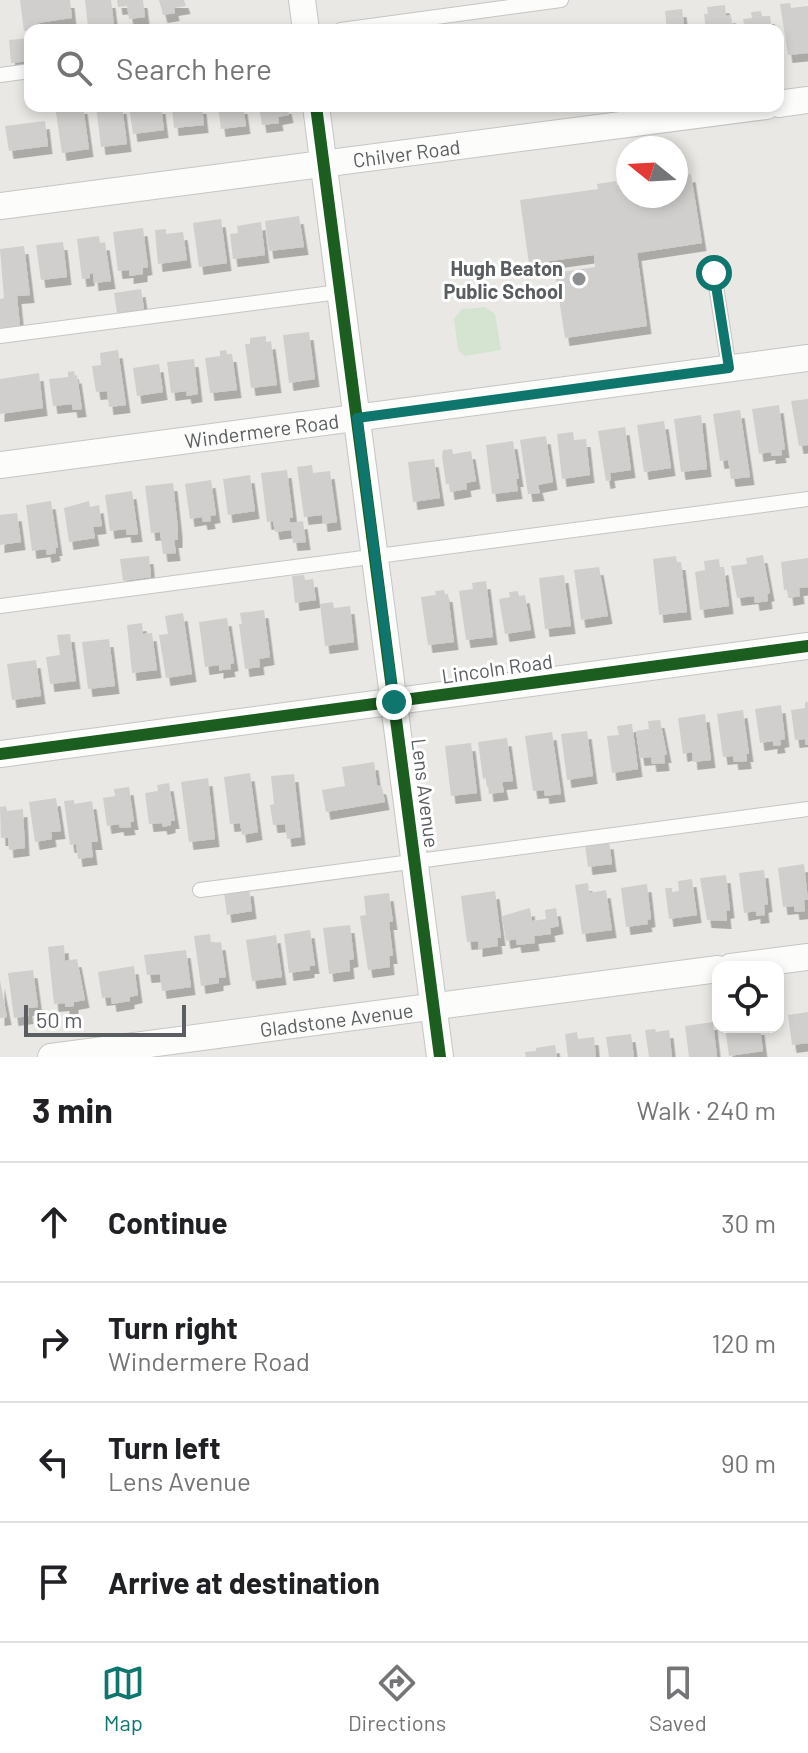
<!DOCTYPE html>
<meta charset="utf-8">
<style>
:root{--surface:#fff;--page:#f2f2f2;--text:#202124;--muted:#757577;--line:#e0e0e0;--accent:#0f766e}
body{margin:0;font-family:Barlow,sans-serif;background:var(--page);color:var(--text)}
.controls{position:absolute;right:24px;bottom:24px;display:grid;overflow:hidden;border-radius:16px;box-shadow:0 4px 12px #0003}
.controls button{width:72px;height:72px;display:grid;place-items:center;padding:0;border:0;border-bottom:2px solid var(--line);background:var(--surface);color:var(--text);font:40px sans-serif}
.compass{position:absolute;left:616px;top:136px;width:72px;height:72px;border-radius:50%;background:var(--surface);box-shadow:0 4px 12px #0003;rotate:288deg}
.scale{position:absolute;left:24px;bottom:20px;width:162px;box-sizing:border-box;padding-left:8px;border:4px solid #5b5e61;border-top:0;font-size:22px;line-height:28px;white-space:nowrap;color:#5b5e61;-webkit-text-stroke:6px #fff;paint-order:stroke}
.stop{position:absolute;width:24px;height:24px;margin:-18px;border:6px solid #0f766e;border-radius:50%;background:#fff}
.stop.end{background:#0f766e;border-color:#fff;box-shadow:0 2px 8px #0008}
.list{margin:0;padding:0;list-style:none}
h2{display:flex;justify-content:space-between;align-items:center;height:104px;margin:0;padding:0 32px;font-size:34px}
h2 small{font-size:26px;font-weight:400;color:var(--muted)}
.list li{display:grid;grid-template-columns:52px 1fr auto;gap:24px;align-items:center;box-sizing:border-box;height:120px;padding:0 32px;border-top:2px solid var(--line)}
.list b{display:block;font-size:30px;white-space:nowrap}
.list p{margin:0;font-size:26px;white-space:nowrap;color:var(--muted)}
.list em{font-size:26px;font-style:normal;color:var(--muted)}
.icon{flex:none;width:44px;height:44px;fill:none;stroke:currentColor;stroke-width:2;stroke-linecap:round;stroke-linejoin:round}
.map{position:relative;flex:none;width:808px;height:1057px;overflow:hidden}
.search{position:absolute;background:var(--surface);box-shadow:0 4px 12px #0003;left:24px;right:24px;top:24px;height:88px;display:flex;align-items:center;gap:20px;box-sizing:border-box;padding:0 28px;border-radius:16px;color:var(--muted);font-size:30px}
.sheet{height:584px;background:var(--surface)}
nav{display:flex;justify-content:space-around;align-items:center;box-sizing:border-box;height:112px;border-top:2px solid var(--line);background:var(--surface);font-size:22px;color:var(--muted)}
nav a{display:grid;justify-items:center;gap:4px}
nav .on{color:var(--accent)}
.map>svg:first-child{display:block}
.green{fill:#d4e4d1}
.building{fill:#d0cfcd;filter:url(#shadow)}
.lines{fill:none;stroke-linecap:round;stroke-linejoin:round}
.lane-casing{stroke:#c5c5c5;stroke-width:16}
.street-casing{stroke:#c5c5c5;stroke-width:28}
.lane{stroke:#fcfcfb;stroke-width:14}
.street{stroke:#fcfcfb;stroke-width:26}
.cycleway-casing{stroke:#fff;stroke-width:17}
.cycleway{stroke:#1b5e20;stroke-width:12}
.route{stroke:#0f766e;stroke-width:10}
.poi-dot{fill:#8d8e8f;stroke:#fff;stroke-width:3}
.labels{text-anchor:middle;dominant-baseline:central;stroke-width:6;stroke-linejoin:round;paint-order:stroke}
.street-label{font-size:20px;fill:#5b5e61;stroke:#fff}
.poi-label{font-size:20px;font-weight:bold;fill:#5b5e61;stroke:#fff;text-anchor:end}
</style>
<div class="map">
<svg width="808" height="1057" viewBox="0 0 808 1057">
<defs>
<filter id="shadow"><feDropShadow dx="4.5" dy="8" stdDeviation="0" flood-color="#0004"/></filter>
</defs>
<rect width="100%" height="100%" fill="#e9e8e4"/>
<path class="green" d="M485,307l10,7 6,36 -36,6 -7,-6 -4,-31 8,-10z"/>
<g class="building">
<path d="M20,0h50l2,18 -28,4 -9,2 1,5 -12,2z"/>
<path d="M85,0h26l3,25 -26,2z"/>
<path d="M117,0h26l2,17 -16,2 -2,-13 -9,1z"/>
<path d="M159,0h25l2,6 -12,2 1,5 -12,2z"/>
<path d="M790,3l1,5 17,-2v47l-20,2 -8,-51z"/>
<path d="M725,5l1,11 5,-1 2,15h-27l-2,-16h4l-1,-7z"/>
<path d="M682,9l2,17 9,-1v5h-26l-2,-19z"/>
<path d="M761,11l1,5h8l2,14h-27l-2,-11 9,-1 -1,-6z"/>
<path d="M30,38v23l-19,2 -2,-23z"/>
<path d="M55,106h28l6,43 -27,4z"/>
<path d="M96,106h26l5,38 -26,3z"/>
<path d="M129,106h32l3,24 -31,4z"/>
<path d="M172,106h30l2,19 -30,3z"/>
<path d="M218,106h25l3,20 -25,3z"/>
<path d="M259,106h28l2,9 -11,2 1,6 -17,2z"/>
<path d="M45,121l3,25 -39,5 -4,-25z"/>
<path d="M691,174l11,69 -65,10 10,73 -82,12 -10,-65 40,-6 -1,-12 -65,9 -9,-64 78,-11 -1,-5 19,-3 1,4 11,-1v12h48v-19z"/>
<path d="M299,216l5,31 -35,4 -4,-30z"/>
<path d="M221,219l6,44 -28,4 -6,-44z"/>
<path d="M261,222l4,33 -32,4 -3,-25 8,-1 -1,-7z"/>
<path d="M143,228l5,39 -5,1v6l-14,2v-6l-11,1 -5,-39z"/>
<path d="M166,229v5l17,-2 4,28 -29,4 -3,-34z"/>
<path d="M99,236l1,7 5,-1 6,39 -17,2 -1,-10 -3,1v4l-8,1 -5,-40z"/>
<path d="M63,242l4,35 -26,3 -5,-35z"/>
<path d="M24,246l6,49 -13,1 3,30 -20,2v-29l4,-1 -4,-49z"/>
<path d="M141,289l3,20 -27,4 -3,-20z"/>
<path d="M309,332l6,47 -26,4 -6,-48z"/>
<path d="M266,336v6l5,-1 6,44 -26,3 -6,-44h5v-6z"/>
<path d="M118,350l8,55 -17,2 -2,-16 -11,1 -4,-26 9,-1 -1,-12z"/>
<path d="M226,350l1,4h5l5,36 -27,3 -5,-35 15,-2v-5z"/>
<path d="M194,359l4,35 -11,2 -1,-5 -15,2 -4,-31z"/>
<path d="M159,364l4,28 -26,4 -4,-28z"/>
<path d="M74,371l1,5 2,-1 5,34 -9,1 -1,-6 -19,2 -4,-27 19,-2v-5z"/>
<path d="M39,373l4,35 -43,6v-35z"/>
<path d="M808,399v46l-9,1 -8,-45z"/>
<path d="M779,405l6,45h-4l1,5 -11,1v-4l-12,2 -7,-45z"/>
<path d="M740,410l10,67 -19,2 -3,-19 -8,1 -7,-47z"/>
<path d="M701,415l6,54 -26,3 -7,-53z"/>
<path d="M664,421l7,47 -27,4 -7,-47z"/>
<path d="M625,427l6,43 -21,3 1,7 -5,1 -8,-50z"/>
<path d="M573,432l1,8 12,-1 4,36 -28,4 -5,-45z"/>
<path d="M546,436l7,46 -15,3 2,8 -12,1 -8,-54z"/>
<path d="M513,441l6,38h-3l2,12 -26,3 -6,-49z"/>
<path d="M452,449l1,5 18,-3 5,30 -10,2 1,6 -17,3 -1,-8h-3l-4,-28 1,-6z"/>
<path d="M434,459l6,39 -27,4 -5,-40z"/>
<path d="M312,465l1,8 17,-2 7,51 -14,2 -1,-9 -18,2 -7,-50z"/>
<path d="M287,470l6,48h-3v5l13,-2 3,21 -13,1 -2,-13 -16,2 -2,-11 -6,1 -6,-49z"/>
<path d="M250,475l5,36 -27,4 -5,-36z"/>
<path d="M211,480l5,35 -6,1 1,5 -8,1 -1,-5 -12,2 -5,-35z"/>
<path d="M173,483l5,46v11h-4l2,13 -13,1 -3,-22 -9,1 -6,-47z"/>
<path d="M132,491l6,43 -11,1 -1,-6 -16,2 -5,-36z"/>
<path d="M51,501l7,47h-3l1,5 -9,2 -1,-6 -14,2 -6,-46z"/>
<path d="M89,501l1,6 9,-2 3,21 -9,1 2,11 -26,4 -5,-34z"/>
<path d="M17,513l4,29 -21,3v-30z"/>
<path d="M763,555l7,38 -3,1 1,7 -13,2 -1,-7 -17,2 -6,-32 16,-2 -1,-6z"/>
<path d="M149,556l2,21 -28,4 -3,-22z"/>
<path d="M676,556l1,6h4l6,50 -28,3 -6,-56z"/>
<path d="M808,558v29l-9,1 1,8 -11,2 -1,-8h-4l-3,-28z"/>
<path d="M719,559l1,9 4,-1 5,39 -29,4 -5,-38 10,-2 -1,-9z"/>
<path d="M599,567l9,49 -27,4 -7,-50z"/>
<path d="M304,575l1,5 8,-1 3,21 -21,3 -3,-27z"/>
<path d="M564,575l7,51 -26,3 -6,-51z"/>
<path d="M486,581l7,56 -27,3 -7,-49 14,-2 -1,-6z"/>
<path d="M444,590l1,4h3l6,48 -26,3 -7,-48 15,-2 -1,-4z"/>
<path d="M518,591l1,5 6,-1 6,35 -26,4 -6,-35 11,-2 -1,-5z"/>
<path d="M333,602l1,6 16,-2 4,36 -29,4 -5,-42z"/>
<path d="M264,610l6,47 -11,2 1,8 -15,2 -6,-45h3l-2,-11z"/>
<path d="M183,613l9,61 -26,4 -7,-43 9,-1 -3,-18z"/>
<path d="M227,618l7,45 -4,1 1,5 -9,1 -3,1v-6l-14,2 -6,-45z"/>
<path d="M142,623l1,11 9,-1 5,37 -25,3 -5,-48z"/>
<path d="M70,634l6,47 -26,3 -4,-27 14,-2 -3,-20z"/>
<path d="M109,639l6,47 -27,3 -6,-47z"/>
<path d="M36,660l5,36 -29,4 -5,-36z"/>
<path d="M805,702h3v43h-3v-6l-10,1 -4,-30 14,-2z"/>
<path d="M781,705l4,34 -5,1 1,5 -8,1v-5l-13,2 -5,-34z"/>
<path d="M743,710l6,44h-3l1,7 -13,1 -1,-6 -10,1 -6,-43z"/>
<path d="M705,714l6,46 -18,2 -1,-10 -9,2 -5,-36z"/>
<path d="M660,720l7,35h-3l1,8 -13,1 -1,-7 -11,1 -4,-27 13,-2 -1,-8z"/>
<path d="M632,724l6,45 -26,4 -5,-37 12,-1 -2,-9z"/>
<path d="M587,731l6,45 -26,4 -6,-46z"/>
<path d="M552,732l9,62 -16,2 -1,-6 -11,1 -8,-55z"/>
<path d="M507,738l6,43 -11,1 2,10 -15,2 -2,-16 -4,1 -5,-37z"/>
<path d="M471,743l6,50 -26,3 -6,-50z"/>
<path d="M374,762l3,23 5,2 3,15 -59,10 -4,-22 23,-4 -3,-19z"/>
<path d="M250,773l8,59 -16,3 -2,-12 -10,1 -6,-47z"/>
<path d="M294,774l7,63 -14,2 -2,-15 -12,1 -3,-20 4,-1 -3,-28z"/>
<path d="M208,778l7,61 -26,3 -8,-60z"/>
<path d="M169,783l6,38h-4v4l-8,2 -1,-4 -13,1 -4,-31 13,-2 -1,-6z"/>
<path d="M129,787l5,35h-4l1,5 -11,1 -1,-4 -12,2 -4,-28 12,-2 -1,-7z"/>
<path d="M56,798l5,33 -10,1 1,7 -17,3 -6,-40z"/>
<path d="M74,800v4l18,-3 6,41h-7l2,15 -15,2 -2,-15 -6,1 -6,-44z"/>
<path d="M6,806l1,5 16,-2 2,39 -16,2 -1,-12h-7l-1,-31z"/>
<path d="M609,841l3,23 -24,3 -3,-22z"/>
<path d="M804,864l4,36h-4l1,11 -10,1 -1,-6 -11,1 -5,-39z"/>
<path d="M764,870l4,34 -4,1 1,10 -9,1v-5l-12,2 -5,-40z"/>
<path d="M726,875l4,35 -4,1 1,10 -20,-1 -7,-42z"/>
<path d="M692,879l5,36 -28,4 -4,-31h7v4l7,-1 -1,-10z"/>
<path d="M588,883l1,10 17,-3 6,40 -30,4 -7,-49z"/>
<path d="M647,884l4,35 -4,1 1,4 -22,3 -5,-39z"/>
<path d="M249,888l3,23 -25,4 -3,-23z"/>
<path d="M495,891l6,47h-4l1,8 -20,3v-8l-11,1 -6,-46z"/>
<path d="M389,893l4,29h-4l4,34h-4l1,11 -22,3 -8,-54 6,-1 -2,-19z"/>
<path d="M530,908l2,13 14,-2 -1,-9 11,-2 3,18 -9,2 1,6 -17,2 1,7 -18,2 -1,-6 -10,2 -4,-25z"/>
<path d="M350,925l4,34 -5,1 1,11 -21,3 -6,-46z"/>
<path d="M310,930l5,36h-5v4l-21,3 -5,-39z"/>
<path d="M210,934l1,9 10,-1 5,35 -7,1v5l-18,3 -7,-50z"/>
<path d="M276,935l6,42 -30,4 -6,-41z"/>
<path d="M64,945l1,16 12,-2 8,41 -11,2v4l-9,1v-4l-11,1 -6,-57z"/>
<path d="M186,950l5,37 -29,4 -2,-17 -13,1 -3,-20z"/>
<path d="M134,966l4,29 -8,2v4l-18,3 -1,-7 -9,1 -4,-26z"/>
<path d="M33,970l5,37 -10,1 1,8 -15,2 -6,-45z"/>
<path d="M0,980l7,37 -7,1z"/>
<path d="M808,1012v31l-16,2 -4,-30z"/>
<path d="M713,1022l4,35h-28l-4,-31z"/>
<path d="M725,1027h35l3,24 -34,5z"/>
<path d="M655,1029l1,3 13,-2 3,27h-23l-4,-27z"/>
<path d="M577,1032l1,7 16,-2 2,20h-28l-3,-23z"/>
<path d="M631,1034l3,23h-25l-3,-20z"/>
<path d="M555,1045l2,12h-31l-1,-5 11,-1v-3z"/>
</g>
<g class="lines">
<defs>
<g id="lane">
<path d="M341,30l220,-30"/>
<path d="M0,75l30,-4"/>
<path d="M714,273l15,95"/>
<path d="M0,336l339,-44"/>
<path d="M0,606l808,-107"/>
<path d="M200,890l608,-81"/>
</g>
<g id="street">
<path d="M302,0l4,30"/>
<path d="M778,104l30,-4"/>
<path d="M316,106l124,951"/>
<path id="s1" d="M0,206l766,-100"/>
<path id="s2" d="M0,465l808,-107"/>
<path d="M0,754l808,-108"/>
<path d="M731,967l77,-10"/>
<path id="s3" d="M51,1057l667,-88"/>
</g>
</defs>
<use href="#lane" class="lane-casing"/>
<use href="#street" class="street-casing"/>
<use href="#lane" class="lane"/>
<use href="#street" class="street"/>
<defs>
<g id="cycleway">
<path d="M316,106l124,951"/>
<path d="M0,754l808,-108"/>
</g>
</defs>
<use href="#cycleway" class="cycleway-casing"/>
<use href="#cycleway" class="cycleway"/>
</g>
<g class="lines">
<path class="route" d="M394,702l-37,-284 372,-50 -15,-95"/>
</g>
<circle class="poi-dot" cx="579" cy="279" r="8"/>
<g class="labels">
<g class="street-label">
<text stroke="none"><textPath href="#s1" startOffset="410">Chilver Road</textPath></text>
<text stroke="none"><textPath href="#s2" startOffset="264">Windermere Road</textPath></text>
<text transform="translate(497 668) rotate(-8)">Lincoln Road</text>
<text transform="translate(426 793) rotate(83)">Lens Avenue</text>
<text stroke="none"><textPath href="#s3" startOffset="288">Gladstone Avenue</textPath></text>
</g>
<g class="poi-label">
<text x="563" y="268">Hugh Beaton<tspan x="563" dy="23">Public School</tspan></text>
</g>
</g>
</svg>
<div class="controls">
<button><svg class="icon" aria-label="locate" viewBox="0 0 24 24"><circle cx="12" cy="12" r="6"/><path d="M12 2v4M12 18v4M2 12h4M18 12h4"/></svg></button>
</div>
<svg class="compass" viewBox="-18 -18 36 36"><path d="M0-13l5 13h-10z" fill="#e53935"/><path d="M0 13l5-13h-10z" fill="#757577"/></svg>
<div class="scale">50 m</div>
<div class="stop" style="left:714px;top:273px"></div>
<div class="stop end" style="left:394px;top:702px"></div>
<div class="search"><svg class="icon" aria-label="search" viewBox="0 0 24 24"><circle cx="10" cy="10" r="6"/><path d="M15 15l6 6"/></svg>Search here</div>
</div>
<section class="sheet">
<h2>3 min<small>Walk · 240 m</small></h2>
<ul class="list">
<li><svg class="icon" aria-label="ahead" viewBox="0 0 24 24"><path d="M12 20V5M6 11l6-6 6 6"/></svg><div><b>Continue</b></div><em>30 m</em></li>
<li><svg class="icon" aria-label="right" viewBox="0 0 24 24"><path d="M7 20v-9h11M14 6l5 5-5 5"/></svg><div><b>Turn right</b><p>Windermere Road</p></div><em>120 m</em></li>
<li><svg class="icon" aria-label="left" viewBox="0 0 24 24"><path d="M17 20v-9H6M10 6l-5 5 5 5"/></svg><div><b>Turn left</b><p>Lens Avenue</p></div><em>90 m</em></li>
<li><svg class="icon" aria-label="arrive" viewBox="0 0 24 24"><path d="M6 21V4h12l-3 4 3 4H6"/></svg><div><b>Arrive at destination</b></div></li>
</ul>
</section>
<nav>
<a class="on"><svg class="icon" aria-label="map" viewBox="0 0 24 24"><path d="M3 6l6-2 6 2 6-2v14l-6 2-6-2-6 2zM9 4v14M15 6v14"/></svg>Map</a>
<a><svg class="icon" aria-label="directions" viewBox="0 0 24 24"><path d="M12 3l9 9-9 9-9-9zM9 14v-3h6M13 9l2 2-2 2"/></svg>Directions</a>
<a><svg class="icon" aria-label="saved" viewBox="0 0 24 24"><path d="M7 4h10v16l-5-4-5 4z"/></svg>Saved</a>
</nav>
